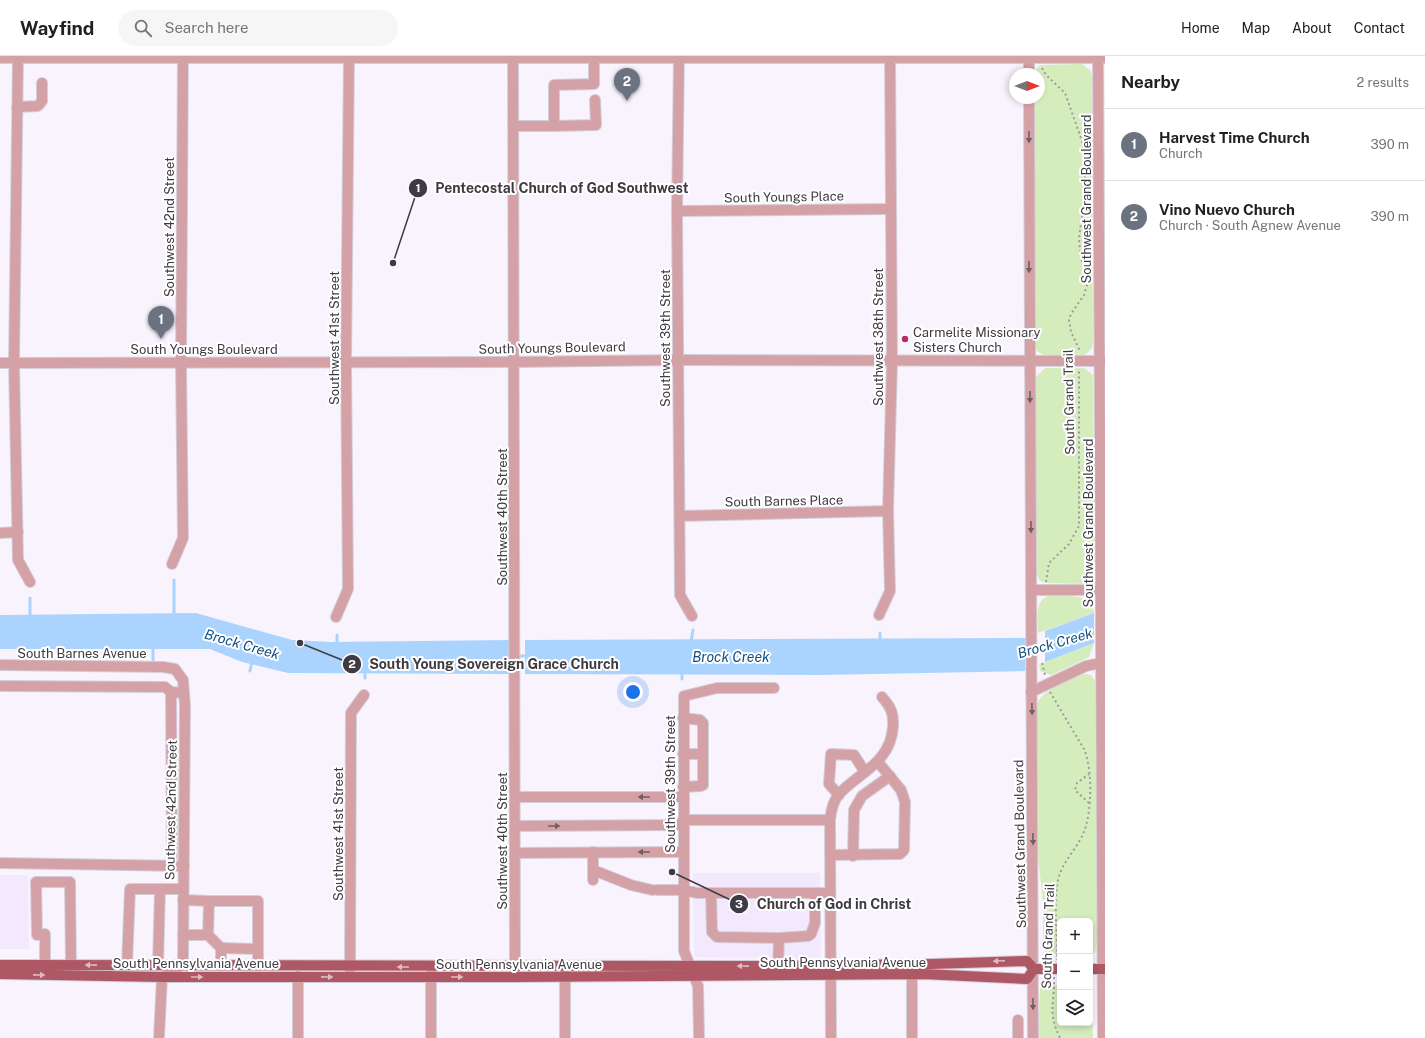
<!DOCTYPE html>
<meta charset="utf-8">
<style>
:root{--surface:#fff;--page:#f6f6f6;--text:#202124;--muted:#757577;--line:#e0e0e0;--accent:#b45309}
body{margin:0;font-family:"Public Sans",sans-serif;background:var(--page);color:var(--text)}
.controls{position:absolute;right:12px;bottom:12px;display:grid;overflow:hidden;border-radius:6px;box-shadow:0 2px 6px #0003}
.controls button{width:36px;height:36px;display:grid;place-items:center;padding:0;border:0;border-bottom:1px solid var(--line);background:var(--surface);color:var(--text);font:20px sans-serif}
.compass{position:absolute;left:1009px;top:12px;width:36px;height:36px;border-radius:50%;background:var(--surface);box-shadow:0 2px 6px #0003;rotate:90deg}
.you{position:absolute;left:633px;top:636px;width:14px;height:14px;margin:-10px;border:3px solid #fff;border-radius:50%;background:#1a73e8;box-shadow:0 0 0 6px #1a73e833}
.badge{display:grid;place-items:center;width:26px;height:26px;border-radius:50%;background:var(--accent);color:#fff;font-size:13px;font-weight:700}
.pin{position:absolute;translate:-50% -33px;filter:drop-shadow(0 1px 2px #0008)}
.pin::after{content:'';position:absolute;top:21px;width:14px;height:12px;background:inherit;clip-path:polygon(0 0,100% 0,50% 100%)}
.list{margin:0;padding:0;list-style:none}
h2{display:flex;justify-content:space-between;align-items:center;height:52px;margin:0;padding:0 16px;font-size:17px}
h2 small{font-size:13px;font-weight:400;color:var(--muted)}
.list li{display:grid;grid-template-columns:26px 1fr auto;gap:12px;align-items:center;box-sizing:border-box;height:72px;padding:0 16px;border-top:1px solid var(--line)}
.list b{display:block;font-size:15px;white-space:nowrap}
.list p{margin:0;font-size:13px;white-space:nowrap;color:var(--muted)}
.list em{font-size:13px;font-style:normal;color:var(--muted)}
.icon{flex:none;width:22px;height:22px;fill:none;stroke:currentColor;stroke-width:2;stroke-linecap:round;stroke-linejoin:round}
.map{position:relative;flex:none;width:1105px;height:982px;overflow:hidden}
header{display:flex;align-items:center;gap:24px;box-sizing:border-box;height:56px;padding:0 20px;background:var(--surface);border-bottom:1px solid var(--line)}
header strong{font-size:19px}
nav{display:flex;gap:22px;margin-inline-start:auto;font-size:14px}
.search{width:280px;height:36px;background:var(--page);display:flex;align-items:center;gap:10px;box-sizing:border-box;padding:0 14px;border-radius:22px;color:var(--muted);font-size:15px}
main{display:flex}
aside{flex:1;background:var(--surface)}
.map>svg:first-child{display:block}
.built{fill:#f3e9fe}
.green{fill:#d5edbd}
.water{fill:#aad4fe}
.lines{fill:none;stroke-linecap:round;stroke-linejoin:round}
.stream{stroke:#aad4fe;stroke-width:3}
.minor-casing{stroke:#d4ced8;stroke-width:12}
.major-casing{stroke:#d4ced8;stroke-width:12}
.path{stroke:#9e9aa3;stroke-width:2;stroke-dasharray:2 3;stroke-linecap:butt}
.minor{stroke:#d4a1a7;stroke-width:10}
.major{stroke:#af5865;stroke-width:10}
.oneway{fill:#725f65}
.oneway2{fill:#dfbcc1}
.poi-dot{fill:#b72b62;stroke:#fff;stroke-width:1.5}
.labels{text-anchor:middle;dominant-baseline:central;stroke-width:4;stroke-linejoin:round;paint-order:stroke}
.street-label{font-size:13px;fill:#3e3b42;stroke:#fff}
.poi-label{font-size:13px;fill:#3e3b42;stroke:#fff;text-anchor:start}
.water-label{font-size:14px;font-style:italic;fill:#0f4e81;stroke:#fff}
.leader{fill:none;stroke:#3e3b42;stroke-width:1.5}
.callout-dot{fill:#3e3b42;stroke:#fff;stroke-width:1.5}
.mark-label{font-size:12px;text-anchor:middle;font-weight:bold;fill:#fff}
.callout-label{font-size:14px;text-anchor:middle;font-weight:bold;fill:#3e3b42;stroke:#fff;stroke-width:4;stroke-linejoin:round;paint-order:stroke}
</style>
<header>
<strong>Wayfind</strong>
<div class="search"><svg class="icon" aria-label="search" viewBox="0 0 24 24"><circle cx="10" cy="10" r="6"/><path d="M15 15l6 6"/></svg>Search here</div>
<nav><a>Home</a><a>Map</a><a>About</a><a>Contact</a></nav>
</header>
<main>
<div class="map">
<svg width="1105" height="982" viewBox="0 0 1105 982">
<rect width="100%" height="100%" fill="#f9f3fe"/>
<g class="built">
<path d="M693,817h127l1,86 -127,-2z"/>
<path d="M0,819h28l1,74h-29z"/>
</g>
<g class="green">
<path d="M1082,8l9,7 1,6 1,265 -1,6 -7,7h-41l-7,-4 -3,-6 -1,-247h6v-24h-6l7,-9z"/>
<path d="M1045,312h39l9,7 2,198 -10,11 -39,-1 -6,-2 -4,-8 -1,-195z"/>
<path d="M1048,540c16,1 44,-5 46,17l-56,20c0,-12 -4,-32 10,-37z"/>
<path d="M1094,587l-5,14 -38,18 -11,-4 -1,-6 6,-3z"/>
<path d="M1085,618l6,1 4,6 2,262 -2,10 -5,1v-33h-30v33h-12l-5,-5v-47l-6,-53v-145c5,-14 34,-26 48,-30z"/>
<path d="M1060,929v38h30v-37l1,1 2,51h-55l2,-51 4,-2z"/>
</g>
<g class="water">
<path d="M196,557l96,27 38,2 180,-2v34l-222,-1 -46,-11 -32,-13h-210v-34z"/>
<path d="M1094,557v30l-49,19v-31z"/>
<path d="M1026,582l-1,33 -206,4 -294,-1v-34z"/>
</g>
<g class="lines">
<g class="stream">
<path d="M174,524v36"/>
<path d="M30,562v-20"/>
<path d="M880,577v9"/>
<path d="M337,579v10"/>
<path d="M691,586l2,-12"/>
<path d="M153,589v15"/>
<path d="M1022,597l25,-7"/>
<path d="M516,600h13"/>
<path d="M365,614v8"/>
<path d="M250,615l2,-10"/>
<path d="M682,615v8"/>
</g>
<defs>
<g id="minor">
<path d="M18,0l-4,307 4,197 12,22"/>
<path d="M513,0l2,921"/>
<path d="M679,0l-2,155 3,384 12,21"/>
<path d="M1029,0v18"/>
<path d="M1098,0l5,982"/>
<path d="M0,2h1105"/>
<path d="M1029,42l4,940"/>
<path d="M17,51l21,-1 4,-5v-18"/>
<path d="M513,70h41v-41l40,-1v-27"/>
<path d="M554,70l42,-1 -1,-25"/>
<path d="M677,155l213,-2"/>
<path d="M0,307l514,-1 164,-2 427,1"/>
<path d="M680,460l208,-5"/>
<path d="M0,477l18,-1"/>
<path d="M172,508l11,-26 -2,-176 2,-306"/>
<path d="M1031,534h74"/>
<path d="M879,559l11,-24 -2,-80 4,-150 -2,-305"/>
<path d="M336,561l12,-28 -2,-227 3,-306"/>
<path d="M0,609l163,2 12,2 8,11 2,26 -2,259 -21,12 -3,61"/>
<path d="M0,630l165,1 6,5 13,1"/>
<path d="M171,636l1,173"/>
<path d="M1031,636l55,-26 19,-4"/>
<path d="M683,698h20"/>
<path d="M683,731l18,-1 2,-1v-62l-3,-3 -17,-2"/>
<path d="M839,739l-10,-11 2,-30 23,1 11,17"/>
<path d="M515,741h168"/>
<path d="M683,764h147"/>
<path d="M515,770l168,-1"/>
<path d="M515,797l168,-1"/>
<path d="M831,799l69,-1 4,-4 1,-48 -4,-12 -23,-28"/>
<path d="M853,800l1,-46 8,-14 28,-20"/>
<path d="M0,807l184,3"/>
<path d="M593,814l38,15 21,5"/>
<path d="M593,824v-28"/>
<path d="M160,833h23"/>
<path d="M657,834h26l14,3h133"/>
<path d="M711,837l1,39 5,5 62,1 29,-2 3,-2 4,-11v-30"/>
<path d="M209,845h49v48"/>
<path d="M183,879h25l1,-34 -26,-1"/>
<path d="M208,879l13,13v18"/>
<path d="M221,892l37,1v17"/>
<path d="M45,909v-31l-8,1 -1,-53h34l1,82"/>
<path d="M127,909l3,-76h30l-2,76"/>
<path d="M778,910l1,-28"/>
<path d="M565,912v70"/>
<path d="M350,921l1,-264 13,-18"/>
<path d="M298,982v-62"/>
<path d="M431,982v-70"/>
<path d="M699,982l-1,-52 -14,-35v-255l33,-8h57"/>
<path d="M831,982l-1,-218c1,-9 3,-19 9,-26 22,-23 51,-31 54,-67 1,-13 -2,-20 -11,-30"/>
<path d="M912,982v-72"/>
<path d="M1018,982v-18"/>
</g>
<g id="major">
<path d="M0,909l778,1 153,-2 96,-3 7,8h26"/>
<path d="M1090,913h15"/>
<path d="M0,918l162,3h353l408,-3 104,5 7,-10"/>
</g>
</defs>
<use href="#minor" class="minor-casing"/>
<use href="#major" class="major-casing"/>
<g class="path">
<path d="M1042,12l4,7 19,18 17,48 3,18v36l-6,43 1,14 7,33 -3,10 -13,19 -2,6 2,12 9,19"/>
<path d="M1046,526l3,-19 20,-19 10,-18v-156"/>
<path d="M1042,607l3,12"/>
<path d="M1050,636l34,57c9,20 8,66 -1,85 -7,16 -21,28 -25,46 -5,25 0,54 -1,80"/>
<path d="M1089,747l-14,-13 2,-7 12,-9"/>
<path d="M1054,921c1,27 -7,34 6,61"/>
</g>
<use href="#minor" class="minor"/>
<use href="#major" class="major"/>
</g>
<defs><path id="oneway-solid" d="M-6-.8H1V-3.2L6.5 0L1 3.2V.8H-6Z"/></defs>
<g class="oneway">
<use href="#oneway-solid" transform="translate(1029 81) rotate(90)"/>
<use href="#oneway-solid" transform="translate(1029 211) rotate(90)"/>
<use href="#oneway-solid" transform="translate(1030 341) rotate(90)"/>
<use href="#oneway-solid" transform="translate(1031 471) rotate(90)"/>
<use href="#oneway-solid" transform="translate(1032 653) rotate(89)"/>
<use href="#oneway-solid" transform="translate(644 741) rotate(180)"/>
<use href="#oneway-solid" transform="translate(554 770)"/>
<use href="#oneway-solid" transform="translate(1033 783) rotate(89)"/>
<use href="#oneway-solid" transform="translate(644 796) rotate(180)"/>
<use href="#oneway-solid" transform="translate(1033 948) rotate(90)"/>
</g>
<g class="oneway2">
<use href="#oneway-solid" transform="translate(999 905) rotate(178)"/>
<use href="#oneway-solid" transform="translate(91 909) rotate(-179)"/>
<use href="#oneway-solid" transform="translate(743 910) rotate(-179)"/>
<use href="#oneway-solid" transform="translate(403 911) rotate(180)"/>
<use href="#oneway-solid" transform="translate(39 919) rotate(1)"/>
<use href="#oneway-solid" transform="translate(197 921)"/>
<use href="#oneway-solid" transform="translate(327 921) rotate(1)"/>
<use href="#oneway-solid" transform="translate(457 921)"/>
</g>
<circle class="poi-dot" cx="905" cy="283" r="4"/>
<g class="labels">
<g class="street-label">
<text transform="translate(784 141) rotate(-1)">South Youngs Place</text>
<text transform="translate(1086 143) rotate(-90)">Southwest Grand Boulevard</text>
<text transform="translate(169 171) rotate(-90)">Southwest 42nd Street</text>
<text transform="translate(878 281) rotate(-90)">Southwest 38th Street</text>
<text transform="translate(334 282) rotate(-90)">Southwest 41st Street</text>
<text transform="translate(665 282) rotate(-90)">Southwest 39th Street</text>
<text transform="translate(552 292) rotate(-1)">South Youngs Boulevard</text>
<text x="204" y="293">South Youngs Boulevard</text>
<text transform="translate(1069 346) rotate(-91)">South Grand Trail</text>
<text transform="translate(784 445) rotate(-1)">South Barnes Place</text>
<text transform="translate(502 461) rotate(-90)">Southwest 40th Street</text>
<text transform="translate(1088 467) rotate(-90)">Southwest Grand Boulevard</text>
<text x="82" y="597">South Barnes Avenue</text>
<text transform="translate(670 728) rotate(-90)">Southwest 39th Street</text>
<text transform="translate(171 754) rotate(-89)">Southwest 42nd Street</text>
<text transform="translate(338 778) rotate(-90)">Southwest 41st Street</text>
<text transform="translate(502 785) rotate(-90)">Southwest 40th Street</text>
<text transform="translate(1020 788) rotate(-91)">Southwest Grand Boulevard</text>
<text transform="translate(1048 880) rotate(-88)">South Grand Trail</text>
<text x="843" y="906">South Pennsylvania Avenue</text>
<text x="196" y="907">South Pennsylvania Avenue</text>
<text x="519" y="908">South Pennsylvania Avenue</text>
</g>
<g class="poi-label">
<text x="913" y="276">Carmelite Missionary<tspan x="913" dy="15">Sisters Church</tspan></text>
</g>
<g class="water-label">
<text transform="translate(1055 587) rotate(-16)">Brock Creek</text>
<text transform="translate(242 588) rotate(16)">Brock Creek</text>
<text x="731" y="601">Brock Creek</text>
</g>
</g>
<path class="leader" d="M393 207L418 132M300 587L352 608M672 816L739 848"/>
<g class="callout-dot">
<circle cx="393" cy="207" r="4"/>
<circle cx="300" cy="587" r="4"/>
<circle cx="672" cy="816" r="4"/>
<circle cx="418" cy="132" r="10"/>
<circle cx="352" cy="608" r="10"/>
<circle cx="739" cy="848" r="10"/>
</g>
<g class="mark-label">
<text x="418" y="136">1</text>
<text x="352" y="612">2</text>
<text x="739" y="852">3</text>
</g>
<g class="callout-label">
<text x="562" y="137">Pentecostal Church of God Southwest</text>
<text x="494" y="613">South Young Sovereign Grace Church</text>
<text x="834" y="853">Church of God in Christ</text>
</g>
</svg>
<div class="controls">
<button>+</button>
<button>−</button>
<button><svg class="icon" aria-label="layers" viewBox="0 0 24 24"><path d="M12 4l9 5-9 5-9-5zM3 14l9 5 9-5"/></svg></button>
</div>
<svg class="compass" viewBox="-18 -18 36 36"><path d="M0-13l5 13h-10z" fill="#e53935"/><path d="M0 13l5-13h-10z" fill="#757577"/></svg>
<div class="you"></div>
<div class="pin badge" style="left:161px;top:283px;background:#6b7280">1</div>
<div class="pin badge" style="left:627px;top:45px;background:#6b7280">2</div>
</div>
<aside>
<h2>Nearby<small>2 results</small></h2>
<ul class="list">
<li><span class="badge" style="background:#6b7280">1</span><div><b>Harvest Time Church</b><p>Church</p></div><em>390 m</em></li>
<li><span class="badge" style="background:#6b7280">2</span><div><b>Vino Nuevo Church</b><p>Church · South Agnew Avenue</p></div><em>390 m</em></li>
</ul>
</aside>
</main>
